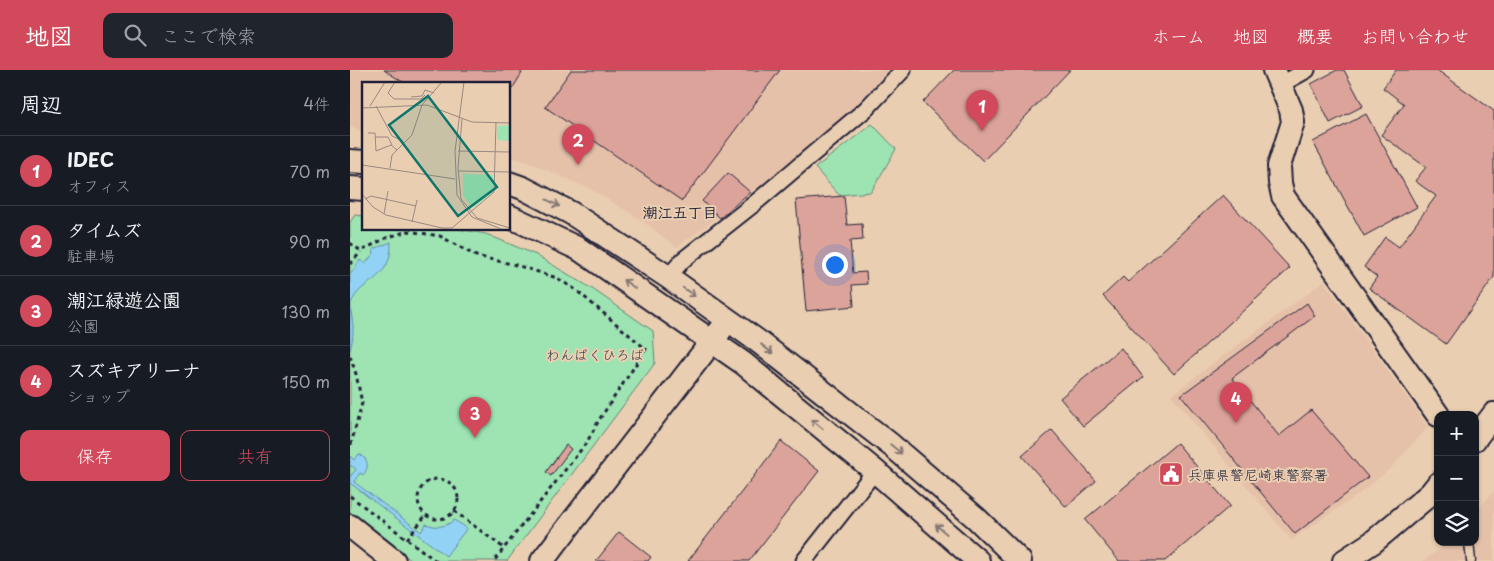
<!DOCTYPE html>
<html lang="ja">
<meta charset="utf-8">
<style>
:root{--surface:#171b24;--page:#20242c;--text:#f1f3f6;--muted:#9ea1a6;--line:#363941;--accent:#d1495b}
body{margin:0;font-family:"Playpen Sans","Klee One",sans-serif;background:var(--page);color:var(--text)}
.controls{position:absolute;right:15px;bottom:15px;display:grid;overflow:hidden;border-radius:10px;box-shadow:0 1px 4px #0004}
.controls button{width:45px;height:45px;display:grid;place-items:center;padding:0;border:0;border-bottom:1px solid var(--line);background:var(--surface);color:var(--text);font:25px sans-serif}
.you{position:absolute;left:484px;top:194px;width:18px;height:18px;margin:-12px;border:4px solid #fff;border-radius:50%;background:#1a73e8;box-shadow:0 0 0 8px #1a73e833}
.badge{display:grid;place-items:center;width:32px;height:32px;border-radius:50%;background:var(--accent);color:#fff;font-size:16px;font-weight:700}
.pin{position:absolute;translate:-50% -41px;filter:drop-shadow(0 1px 2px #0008)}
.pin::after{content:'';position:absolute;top:26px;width:18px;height:15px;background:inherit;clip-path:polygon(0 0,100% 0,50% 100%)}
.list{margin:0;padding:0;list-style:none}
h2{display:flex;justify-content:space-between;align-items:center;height:65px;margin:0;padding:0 20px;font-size:21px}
h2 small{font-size:16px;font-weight:400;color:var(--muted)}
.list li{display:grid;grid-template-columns:32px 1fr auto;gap:15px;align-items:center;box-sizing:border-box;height:70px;padding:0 20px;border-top:1px solid var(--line)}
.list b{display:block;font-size:19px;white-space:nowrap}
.list p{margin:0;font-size:16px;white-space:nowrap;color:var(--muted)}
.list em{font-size:16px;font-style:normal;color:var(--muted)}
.actions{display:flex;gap:10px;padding:15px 20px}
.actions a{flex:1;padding:11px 0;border:1px solid var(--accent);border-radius:10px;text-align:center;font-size:18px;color:var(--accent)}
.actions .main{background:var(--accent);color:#fff}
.icon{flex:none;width:28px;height:28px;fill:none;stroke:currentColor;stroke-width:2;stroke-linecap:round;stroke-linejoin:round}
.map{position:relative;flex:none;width:1144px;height:491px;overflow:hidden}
header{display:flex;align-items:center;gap:30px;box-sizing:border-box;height:70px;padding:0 25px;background:var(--accent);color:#fff}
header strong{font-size:24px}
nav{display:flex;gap:28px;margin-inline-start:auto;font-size:18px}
.search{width:350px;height:45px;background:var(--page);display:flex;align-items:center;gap:12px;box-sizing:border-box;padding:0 18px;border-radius:10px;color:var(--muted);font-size:19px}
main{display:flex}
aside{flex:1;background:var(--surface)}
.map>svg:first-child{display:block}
.built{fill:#e6c1aa}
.green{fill:#9de4b2;stroke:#608376}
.water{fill:#92d2f4;stroke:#658caa}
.building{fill:#dca39a;stroke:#22223b}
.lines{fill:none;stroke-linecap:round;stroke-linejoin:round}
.lane-casing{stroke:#22223b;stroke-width:11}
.street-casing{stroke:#22223b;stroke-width:19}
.secondary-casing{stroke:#22223b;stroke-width:26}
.path{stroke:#22223b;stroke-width:3;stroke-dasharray:4 4;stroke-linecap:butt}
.lane{stroke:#eaceb1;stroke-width:8}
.street{stroke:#eaceb1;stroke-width:15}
.secondary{stroke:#eaceb1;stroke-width:22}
.oneway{stroke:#867876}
.labels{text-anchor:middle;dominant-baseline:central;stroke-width:4;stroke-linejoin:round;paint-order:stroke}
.park-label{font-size:14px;fill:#343f4d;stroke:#eaceb1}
.poi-label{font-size:14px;fill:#22223b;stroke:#eaceb1;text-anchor:start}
.neighbourhood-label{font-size:15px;font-weight:bold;fill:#22223b;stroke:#eaceb1}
.inset-road{fill:none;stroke:#9a8982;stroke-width:1}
.view{fill:#0f766e;fill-opacity:0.15;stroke:#0f766e;stroke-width:2.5}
.inset-edge{fill:none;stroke:#22223b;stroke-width:2.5}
</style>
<header>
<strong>地図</strong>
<div class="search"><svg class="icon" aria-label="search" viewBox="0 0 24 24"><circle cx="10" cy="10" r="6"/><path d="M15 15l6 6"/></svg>ここで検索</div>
<nav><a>ホーム</a><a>地図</a><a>概要</a><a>お問い合わせ</a></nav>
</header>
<main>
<aside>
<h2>周辺<small>4件</small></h2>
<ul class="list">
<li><span class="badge">1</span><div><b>IDEC</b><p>オフィス</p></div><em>70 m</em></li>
<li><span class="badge">2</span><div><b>タイムズ</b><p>駐車場</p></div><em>90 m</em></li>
<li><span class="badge">3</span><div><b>潮江緑遊公園</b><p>公園</p></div><em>130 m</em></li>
<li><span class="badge">4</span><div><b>スズキアリーナ</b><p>ショップ</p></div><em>150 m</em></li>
</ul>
<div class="actions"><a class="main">保存</a><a>共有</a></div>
</aside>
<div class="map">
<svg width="1144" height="491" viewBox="0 0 1144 491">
<rect width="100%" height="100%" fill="#eaceb1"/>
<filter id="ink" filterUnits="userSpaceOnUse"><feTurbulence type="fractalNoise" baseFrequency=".02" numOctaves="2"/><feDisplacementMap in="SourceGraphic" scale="10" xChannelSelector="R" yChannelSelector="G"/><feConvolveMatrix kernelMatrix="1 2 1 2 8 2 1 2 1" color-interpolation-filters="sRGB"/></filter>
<g filter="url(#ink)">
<g class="built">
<path d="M0,0h553l-37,39 -189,138 -39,-29 -44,-27 -68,-30 -17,-4v-73h-145v50l-14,-8z"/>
<path d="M974,211l104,146 -38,42 -32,26 -67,45 -120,-145z"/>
<path d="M1144,421v70h-71l26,-19h26v-29z"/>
</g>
<g class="green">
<path d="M522,54l24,25 -25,43 -32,3 -24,-27z"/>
<path d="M5,145l9,1v13h94l28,5 50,21 55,33 62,43 2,32 -148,198h-95l-62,-49v-290z"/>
</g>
<g class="water">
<path d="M41,172c1,41 -32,37 -40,62 -1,9 3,19 2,27 0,6 -1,13 -3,19v-75l10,-15 5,4 9,-11 -1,-1 1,-3z"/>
<path d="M9,384c9,4 11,13 4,21l-3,-2 -6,9 67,50 5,-8c11,4 20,3 28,-4l13,8 -21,28 -96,-73v-6l6,-8 -6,-4v-9l4,4z"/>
</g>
<g class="building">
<path d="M34,0h133l5,3 -13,21v-10h-103z"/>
<path d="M221,0h209l-98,131 -137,-94z"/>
<path d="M604,0h116l-87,91 -60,-59z"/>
<path d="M987,0h7l19,36 -33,17 -19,-39z"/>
<path d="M1046,0h41l57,41v166l-48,67 -77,-56 8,-11 -13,-10 21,-30 14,10 37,-51 -21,-15 11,-14 -45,-32 23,-31 -21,-16z"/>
<path d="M1016,44l51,93 -53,29 -51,-94z"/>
<path d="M378,103l22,19 -30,26 -18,-17z"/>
<path d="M873,125l67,73 -116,106 -71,-78 20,-19 5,5z"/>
<path d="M494,126l3,29 15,-1 1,16 -13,1 3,32 13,-1 1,12 -15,1 2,21 -48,5 -10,-111z"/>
<path d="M957,233l8,13 -83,62 47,58 32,-26 57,67 -73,57 -114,-139z"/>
<path d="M771,278l22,29 -60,49 -23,-28z"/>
<path d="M702,360l44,51 -30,26 -44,-51z"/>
<path d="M431,371l38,30 -70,90h-61z"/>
<path d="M827,373l53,63 -65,55h-46l-34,-41z"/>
<path d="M216,375l5,4 -20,27 -5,-4z"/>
<path d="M269,462l32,25 -3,4h-52z"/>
</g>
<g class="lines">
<defs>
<path id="lane" d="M1119,472l2,19"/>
<g id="street">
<path d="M930,15l27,-15"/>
<path d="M318,207l15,-17 72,-57 111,-94 37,-39"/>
<path d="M454,491l71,-90"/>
</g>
<g id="secondary">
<path d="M924,0l17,40 2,12 -14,44 1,17 3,13 155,219"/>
<path d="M0,91l14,1"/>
<path d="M159,113l14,5 48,25 97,64 91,65 132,103 85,73 44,43"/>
<path d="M0,118l14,1"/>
<path d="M159,146l70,33 164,114 132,108 103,90"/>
<path d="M1125,369l19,-25"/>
<path d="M0,456l44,35"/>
<path d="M192,491l178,-230"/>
<path d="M994,491l29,-19 57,-48 8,-10"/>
</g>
</defs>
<use href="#lane" class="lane-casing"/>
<use href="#street" class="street-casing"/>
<use href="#secondary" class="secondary-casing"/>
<g class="path">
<path d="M0,173l11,8 25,-13 22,-7 32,5 36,20 40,9 41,13 19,12 70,59 -47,71 -12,22 -93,119"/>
<path d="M0,194l11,-12"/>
<path d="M0,286l6,18 6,29 -12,45"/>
<circle cx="88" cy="429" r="20"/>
<path d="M0,426l86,65"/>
<path d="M104,441l50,37"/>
<path d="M57,469l19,-24"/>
</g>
<use href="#lane" class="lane"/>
<use href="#street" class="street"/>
<use href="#secondary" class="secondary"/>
</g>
<defs><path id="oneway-shaft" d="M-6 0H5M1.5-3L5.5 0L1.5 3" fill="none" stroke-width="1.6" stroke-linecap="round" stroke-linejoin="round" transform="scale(1.25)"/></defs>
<g class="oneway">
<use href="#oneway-shaft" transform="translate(203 133) rotate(28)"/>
<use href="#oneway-shaft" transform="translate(279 214) rotate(-145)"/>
<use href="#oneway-shaft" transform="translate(339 222) rotate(35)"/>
<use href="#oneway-shaft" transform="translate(417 279) rotate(38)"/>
<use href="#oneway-shaft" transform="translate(467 354) rotate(-141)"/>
<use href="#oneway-shaft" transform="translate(546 379) rotate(40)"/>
<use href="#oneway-shaft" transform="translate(591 459) rotate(-139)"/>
</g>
</g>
<defs>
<symbol id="civic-square" viewBox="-11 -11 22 22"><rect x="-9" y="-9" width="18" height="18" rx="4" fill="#d1495b" stroke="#eaceb1"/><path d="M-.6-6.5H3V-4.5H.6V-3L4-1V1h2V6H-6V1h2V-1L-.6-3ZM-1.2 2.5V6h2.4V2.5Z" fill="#fff"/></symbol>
</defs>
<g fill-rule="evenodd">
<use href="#civic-square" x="807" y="390" width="28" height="28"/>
</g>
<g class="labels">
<g class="park-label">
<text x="245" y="284">わんぱくひろば</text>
</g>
<g class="poi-label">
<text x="838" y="404">兵庫県警尼崎東警察署</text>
</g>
<g class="neighbourhood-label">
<text x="330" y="141">潮江五丁目</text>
</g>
</g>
<g transform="translate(12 12)">
<rect width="148" height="148" fill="#eaceb1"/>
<path d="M147,43v16l-12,-1v-14zM101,92l30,1v17l-20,16 -10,-12z" fill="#9de4b2"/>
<path class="inset-road" d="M33,0l-7,11 6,6h27l4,-4M102,0l-9,69 2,44 15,22 29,12M49,15l11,-1 3,-6 9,3M8,24l15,-24M14,24l16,30 11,5M0,26l65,-3 45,17 38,1M100,37l-4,49 3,31 16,19 33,10M6,51h7l1,18 15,-6 6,5M13,55h13l4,8M96,69l52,1M0,83l93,14M28,86l2,-13 20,-20 10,-30 20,-23M97,89l51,1M0,112l11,13 13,8 56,13h10l42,-36 2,-70M3,117l6,-3 45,10M22,132l4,-23M50,140l5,-22"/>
<path class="view" d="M66,14l69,91 -39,29 -69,-91z"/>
<rect width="148" height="148" class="inset-edge"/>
</g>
</svg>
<div class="controls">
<button>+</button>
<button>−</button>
<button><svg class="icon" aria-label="layers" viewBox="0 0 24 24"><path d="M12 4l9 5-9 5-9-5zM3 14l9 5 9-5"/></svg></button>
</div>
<div class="you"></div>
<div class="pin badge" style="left:632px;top:61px">1</div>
<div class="pin badge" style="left:228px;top:95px">2</div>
<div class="pin badge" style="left:125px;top:368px">3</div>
<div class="pin badge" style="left:886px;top:353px">4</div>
</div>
</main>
